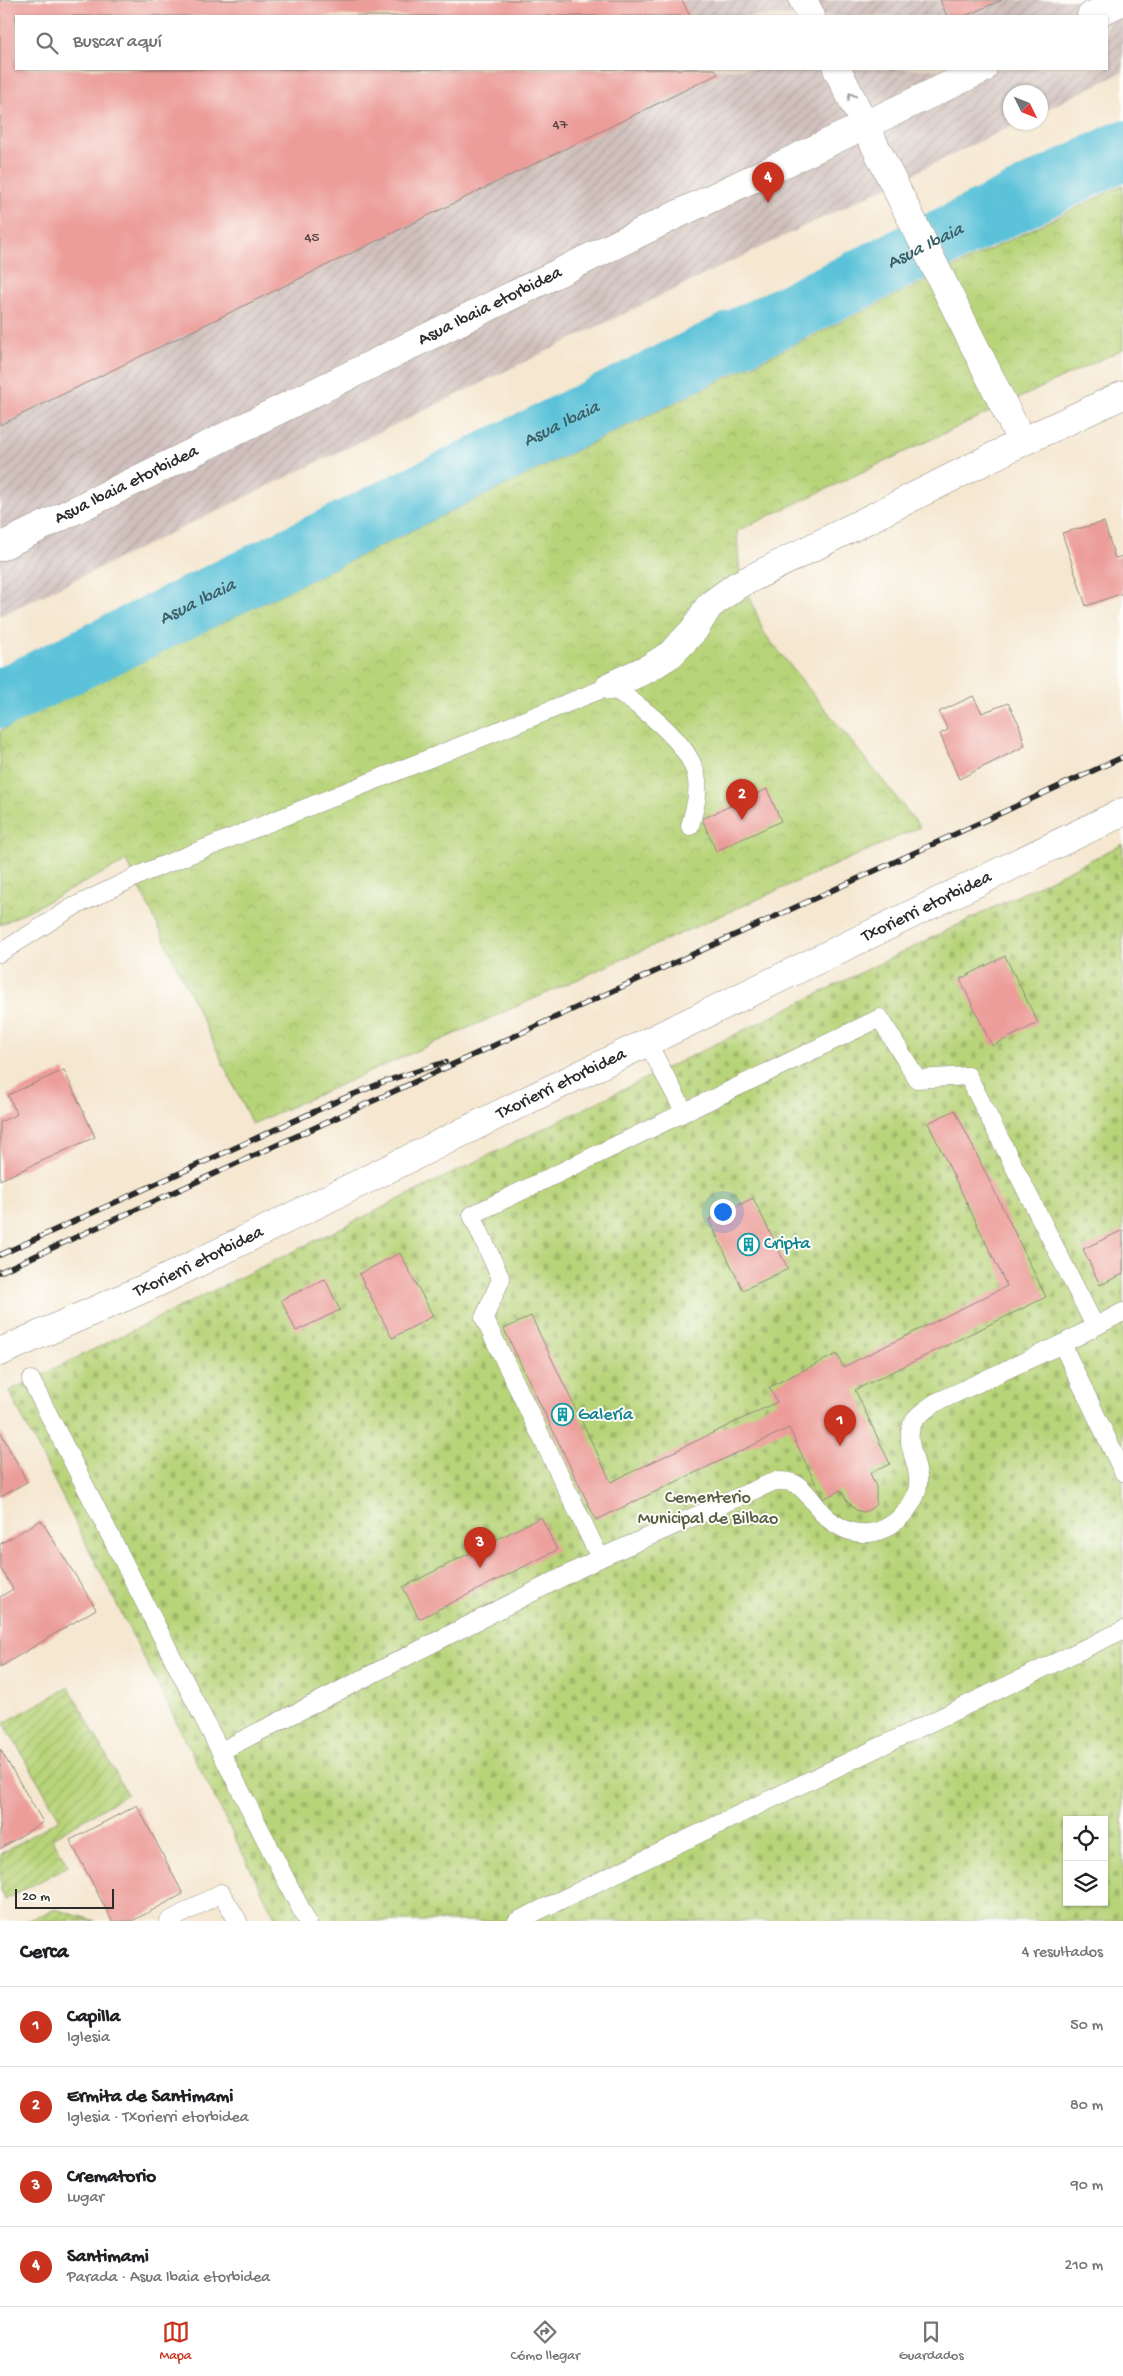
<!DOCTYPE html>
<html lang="es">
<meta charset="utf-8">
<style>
:root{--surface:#fff;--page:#f6f6f6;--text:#202124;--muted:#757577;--line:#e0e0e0;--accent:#c8321e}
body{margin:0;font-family:"Gochi Hand",sans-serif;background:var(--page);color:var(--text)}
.controls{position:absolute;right:15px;bottom:15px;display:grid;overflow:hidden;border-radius:0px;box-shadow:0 1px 4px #0004}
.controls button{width:45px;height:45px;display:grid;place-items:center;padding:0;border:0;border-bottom:1px solid var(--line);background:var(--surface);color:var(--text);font:25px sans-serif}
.compass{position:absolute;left:1003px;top:85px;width:45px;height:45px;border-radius:50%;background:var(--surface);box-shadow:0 1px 4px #0004;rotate:133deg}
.scale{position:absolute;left:15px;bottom:12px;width:99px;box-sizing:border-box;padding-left:5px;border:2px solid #2b2b2b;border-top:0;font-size:14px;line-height:18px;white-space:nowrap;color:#2b2b2b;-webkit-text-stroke:4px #fdfcf7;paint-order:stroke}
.you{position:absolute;left:722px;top:1211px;width:18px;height:18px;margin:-12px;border:4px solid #fff;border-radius:50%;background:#1a73e8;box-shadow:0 0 0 8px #1a73e833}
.badge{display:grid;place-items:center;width:32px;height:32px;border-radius:50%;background:var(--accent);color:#fff;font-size:16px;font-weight:700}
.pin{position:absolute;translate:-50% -41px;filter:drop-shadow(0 1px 2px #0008)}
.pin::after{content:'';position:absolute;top:26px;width:18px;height:15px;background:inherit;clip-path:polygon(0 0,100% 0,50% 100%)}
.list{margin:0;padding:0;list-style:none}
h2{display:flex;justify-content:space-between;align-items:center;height:65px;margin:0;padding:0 20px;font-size:21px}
h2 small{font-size:16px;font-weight:400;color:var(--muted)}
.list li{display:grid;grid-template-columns:32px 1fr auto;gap:15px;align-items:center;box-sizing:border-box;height:80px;padding:0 20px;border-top:1px solid var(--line)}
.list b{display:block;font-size:19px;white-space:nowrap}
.list p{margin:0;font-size:16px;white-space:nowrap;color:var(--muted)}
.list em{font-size:16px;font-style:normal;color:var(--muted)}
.icon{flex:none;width:28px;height:28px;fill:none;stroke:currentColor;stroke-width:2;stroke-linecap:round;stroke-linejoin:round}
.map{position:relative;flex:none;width:1123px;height:1921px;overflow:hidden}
.search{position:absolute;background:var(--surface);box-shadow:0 1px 4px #0004;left:15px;right:15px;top:15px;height:55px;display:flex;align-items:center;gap:12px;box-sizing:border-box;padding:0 18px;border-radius:0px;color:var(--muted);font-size:19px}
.sheet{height:385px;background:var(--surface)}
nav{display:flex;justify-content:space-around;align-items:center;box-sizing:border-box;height:70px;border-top:1px solid var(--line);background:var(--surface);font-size:14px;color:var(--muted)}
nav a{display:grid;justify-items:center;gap:2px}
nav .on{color:var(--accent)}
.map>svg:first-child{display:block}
.industrial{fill:url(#industrial-furrows);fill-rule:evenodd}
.cemetery{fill:url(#cemetery-stones);stroke:#728052;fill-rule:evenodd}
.park{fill:url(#park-crowns);stroke:#728052}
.garden{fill:url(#garden-furrows);stroke:#728052}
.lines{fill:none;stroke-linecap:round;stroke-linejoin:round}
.river{stroke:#5bc2d9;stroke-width:59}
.building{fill:#ec9c99}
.service-casing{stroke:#90897e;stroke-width:19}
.minor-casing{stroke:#90897e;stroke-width:29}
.tertiary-casing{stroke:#90897e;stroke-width:29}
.service{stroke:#fff;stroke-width:18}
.minor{stroke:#fff;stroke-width:28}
.tertiary{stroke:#fff;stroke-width:28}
.rail-casing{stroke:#2b2b2b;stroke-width:5.5}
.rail{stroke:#fdfcf7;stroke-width:4;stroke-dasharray:11;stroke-linecap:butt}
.oneway{stroke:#a0a0a0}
.labels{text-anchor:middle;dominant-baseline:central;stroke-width:4;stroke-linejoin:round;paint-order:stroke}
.number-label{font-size:15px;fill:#5b4746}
.street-label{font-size:18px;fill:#2b2b2b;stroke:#fdfcf7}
.culture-label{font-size:18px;fill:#0d838f;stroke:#fdfcf7;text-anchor:start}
.park-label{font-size:18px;fill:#555e42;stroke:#fdfcf7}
.water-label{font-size:19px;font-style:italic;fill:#3c6068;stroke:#fdfcf7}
</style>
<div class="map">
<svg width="1123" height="1921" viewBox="0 0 1123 1921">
<defs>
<pattern id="industrial-furrows" width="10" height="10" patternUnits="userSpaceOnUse" patternTransform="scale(1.25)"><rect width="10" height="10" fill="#d0c0bc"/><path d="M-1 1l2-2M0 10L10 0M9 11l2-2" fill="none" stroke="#b3a5a2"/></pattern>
<pattern id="cemetery-stones" width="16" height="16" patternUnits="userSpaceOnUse" patternTransform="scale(1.25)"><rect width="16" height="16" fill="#b8d479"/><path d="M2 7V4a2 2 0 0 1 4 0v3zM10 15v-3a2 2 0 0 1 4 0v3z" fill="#9eb669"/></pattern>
<pattern id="park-crowns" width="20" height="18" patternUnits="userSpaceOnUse" patternTransform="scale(1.25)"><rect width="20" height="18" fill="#b8d479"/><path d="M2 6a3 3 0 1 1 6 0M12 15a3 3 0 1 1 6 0" fill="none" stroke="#9eb669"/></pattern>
<pattern id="garden-furrows" width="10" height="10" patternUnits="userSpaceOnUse" patternTransform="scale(1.25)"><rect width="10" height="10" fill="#b8d479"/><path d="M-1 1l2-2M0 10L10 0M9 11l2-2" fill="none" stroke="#9eb669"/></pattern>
</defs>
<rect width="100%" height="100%" fill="#fdfcf7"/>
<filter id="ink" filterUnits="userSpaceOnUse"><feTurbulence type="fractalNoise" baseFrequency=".02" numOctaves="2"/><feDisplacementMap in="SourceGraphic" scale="10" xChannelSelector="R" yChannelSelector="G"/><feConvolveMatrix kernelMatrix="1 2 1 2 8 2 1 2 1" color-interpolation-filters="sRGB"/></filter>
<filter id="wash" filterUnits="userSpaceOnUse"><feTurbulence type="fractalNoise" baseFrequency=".0096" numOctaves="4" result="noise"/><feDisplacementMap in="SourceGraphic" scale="20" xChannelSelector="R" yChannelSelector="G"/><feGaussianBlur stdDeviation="1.12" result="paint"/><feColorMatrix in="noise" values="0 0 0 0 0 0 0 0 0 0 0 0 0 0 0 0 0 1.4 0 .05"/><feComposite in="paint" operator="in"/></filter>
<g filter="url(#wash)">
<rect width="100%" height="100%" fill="#f5e7d0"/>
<path class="industrial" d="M0,0h1123v72l-82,40 -1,-20h-30v30l8,1 -1018,493zM16,16h1091v53h-1091z"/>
<path class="cemetery" d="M1123,844v1077h-846l-268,-530zM1067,1820h37v82h-37z"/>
<path class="park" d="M1123,185v164l-386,182 2,37 25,65 156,194 -668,297 -125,-263 -127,64v-194z"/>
<g class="garden">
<path d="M69,1687l58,107 -75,44 16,28 -63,34 -5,-9v-37l60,-35 -56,-96z"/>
<path d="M55,1909l40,12h-68z"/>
</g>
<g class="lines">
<path class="river" id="s1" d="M0,699l1123,-549"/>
</g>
<g id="blocks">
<g class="building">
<path d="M0,0h682l8,16h-674v53h699l3,5 -718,351z"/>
<path d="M940,0h62l-37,16h-18z"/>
<path d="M1104,522l11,36 8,-2v37l-37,13 -24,-73z"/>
<path d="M973,696l9,17 26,-10 11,21 6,22 -66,33 -19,-45 8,-4 -9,-18z"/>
<path d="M767,789l14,32 -65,30 -14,-32z"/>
<path d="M1005,956l33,67 -46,23 -32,-67z"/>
<path d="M64,1070l31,67 -95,43v-58l17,-8 -9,-19z"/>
<path d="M955,1110l91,187 -191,93 35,74 -20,9 6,14v17l-5,5 -8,3 -7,-2 -9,-9 -6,-11 -18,9 -34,-71 -193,92 -92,-191 27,-13 80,166 166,-80 -8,-15 68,-33 6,13 164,-81 -79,-163z"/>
<path d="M753,1198l35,71 -45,21 -34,-70z"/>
<path d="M1123,1230v44l-23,11 -17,-36z"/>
<path d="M400,1253l33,63 -41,22 -33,-64z"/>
<path d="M325,1279l15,31 -44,21 -15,-31z"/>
<path d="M0,1431l27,51 -27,15z"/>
<path d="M541,1517l16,33 -138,69 -16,-32z"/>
<path d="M41,1520l55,89 -96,58v-70l13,-8 -13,-22v-23z"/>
<path d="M0,1749l43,73 -43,27z"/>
<path d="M137,1805l46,89 -51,27h-20l-42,-81z"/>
</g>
</g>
</g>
<g filter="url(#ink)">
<use href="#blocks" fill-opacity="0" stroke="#90897e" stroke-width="1"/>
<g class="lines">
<defs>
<g id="service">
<path d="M0,953l73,-46 73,-35 464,-186c28,18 83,58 87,94 2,16 -3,31 -7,46"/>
<path d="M648,1044l36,67"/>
<path d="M1062,1344l61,128"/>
<path d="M31,1380l276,541"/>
<path d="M600,1558l-116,-240 17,-39 -29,-64 408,-197 37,61 51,-3 127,250"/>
<path d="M221,1751l379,-193 175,-77c9,0 18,0 25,6 9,7 15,18 22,26 28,28 60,27 85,-3 27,-34 -4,-56 4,-83 3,-11 16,-18 24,-24l127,-59 61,-32"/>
<path d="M169,1921l52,-28 17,28"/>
<path d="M517,1921l606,-291"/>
</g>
<g id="minor">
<path d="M803,0l8,16"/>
<path d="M837,69l185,373"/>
<path d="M610,686l39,-18 22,-14 23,-24 15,-24 27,-20 286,-144 101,-47"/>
</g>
<g id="tertiary">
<path d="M1091,16l32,-15"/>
<path id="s2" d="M0,547l672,-330 311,-148"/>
<path id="s3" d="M0,1352l159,-70 369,-182 595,-288"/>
</g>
</defs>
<use href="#service" class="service-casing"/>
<use href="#minor" class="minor-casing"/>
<use href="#tertiary" class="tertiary-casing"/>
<use href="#service" class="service"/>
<use href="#minor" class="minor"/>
<use href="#tertiary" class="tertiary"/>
<defs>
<g id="rail">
<path d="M0,1255l342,-156 44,-18 59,-19"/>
<path d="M0,1272l1123,-515"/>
</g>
</defs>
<use href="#rail" class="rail-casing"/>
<use href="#rail" class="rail"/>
</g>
<defs><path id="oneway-chevron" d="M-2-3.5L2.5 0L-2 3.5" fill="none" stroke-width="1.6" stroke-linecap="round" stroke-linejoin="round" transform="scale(1.25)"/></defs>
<use class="oneway" href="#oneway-chevron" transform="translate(851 96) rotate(-117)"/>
</g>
<defs>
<symbol id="building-ring" viewBox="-11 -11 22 22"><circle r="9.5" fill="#fdfcf7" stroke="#0f9aa8" stroke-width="1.5"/><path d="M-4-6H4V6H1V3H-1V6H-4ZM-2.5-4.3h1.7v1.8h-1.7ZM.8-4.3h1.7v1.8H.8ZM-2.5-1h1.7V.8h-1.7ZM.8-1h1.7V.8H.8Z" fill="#0f9aa8"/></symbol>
</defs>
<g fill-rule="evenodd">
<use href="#building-ring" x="736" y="1232" width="25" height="25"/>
<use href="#building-ring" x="550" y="1402" width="25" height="25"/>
</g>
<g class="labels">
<g class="number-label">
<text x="560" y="125">47</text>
<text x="312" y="238">45</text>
</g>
<g class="street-label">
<text stroke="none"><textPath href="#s2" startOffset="546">Asua Ibaia etorbidea</textPath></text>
<text stroke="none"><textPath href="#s2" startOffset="141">Asua Ibaia etorbidea</textPath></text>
<text stroke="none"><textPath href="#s3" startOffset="1028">Txorierri etorbidea</textPath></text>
<text stroke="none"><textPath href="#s3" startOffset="622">Txorierri etorbidea</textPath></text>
<text stroke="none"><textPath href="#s3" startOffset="218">Txorierri etorbidea</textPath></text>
</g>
<g class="culture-label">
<text x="764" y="1244">Cripta</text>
<text x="578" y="1415">Galería</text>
</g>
<g class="park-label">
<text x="708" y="1498">Cementerio<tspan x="708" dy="21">Municipal de Bilbao</tspan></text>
</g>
<g class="water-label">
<text stroke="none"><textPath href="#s1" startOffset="1030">Asua Ibaia</textPath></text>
<text stroke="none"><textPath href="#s1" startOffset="625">Asua Ibaia</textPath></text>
<text stroke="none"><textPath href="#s1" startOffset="220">Asua Ibaia</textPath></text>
</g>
</g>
</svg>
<div class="controls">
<button><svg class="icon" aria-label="locate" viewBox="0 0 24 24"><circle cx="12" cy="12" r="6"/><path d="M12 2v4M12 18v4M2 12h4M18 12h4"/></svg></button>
<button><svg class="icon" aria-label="layers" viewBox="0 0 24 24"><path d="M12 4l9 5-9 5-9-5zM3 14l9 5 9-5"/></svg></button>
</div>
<svg class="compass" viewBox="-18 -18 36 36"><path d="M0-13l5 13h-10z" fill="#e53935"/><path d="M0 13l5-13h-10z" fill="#757577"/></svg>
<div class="scale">20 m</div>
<div class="you"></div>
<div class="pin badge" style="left:840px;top:1446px">1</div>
<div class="pin badge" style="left:742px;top:820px">2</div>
<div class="pin badge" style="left:480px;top:1568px">3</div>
<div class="pin badge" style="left:768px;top:203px">4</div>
<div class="search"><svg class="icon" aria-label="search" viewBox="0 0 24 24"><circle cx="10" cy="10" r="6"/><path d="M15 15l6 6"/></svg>Buscar aquí</div>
</div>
<section class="sheet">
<h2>Cerca<small>4 resultados</small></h2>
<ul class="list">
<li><span class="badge">1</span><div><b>Capilla</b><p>Iglesia</p></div><em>50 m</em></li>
<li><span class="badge">2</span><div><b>Ermita de Santimami</b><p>Iglesia · Txorierri etorbidea</p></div><em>80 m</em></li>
<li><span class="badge">3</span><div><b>Crematorio</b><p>Lugar</p></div><em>90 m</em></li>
<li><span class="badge">4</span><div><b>Santimami</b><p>Parada · Asua Ibaia etorbidea</p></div><em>210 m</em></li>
</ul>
</section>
<nav>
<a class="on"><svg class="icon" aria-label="map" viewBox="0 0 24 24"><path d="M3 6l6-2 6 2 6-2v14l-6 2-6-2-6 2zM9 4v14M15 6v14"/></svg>Mapa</a>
<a><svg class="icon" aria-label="directions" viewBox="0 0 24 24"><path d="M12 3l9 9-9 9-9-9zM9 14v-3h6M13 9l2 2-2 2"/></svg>Cómo llegar</a>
<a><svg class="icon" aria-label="saved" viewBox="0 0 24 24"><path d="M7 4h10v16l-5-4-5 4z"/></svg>Guardados</a>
</nav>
